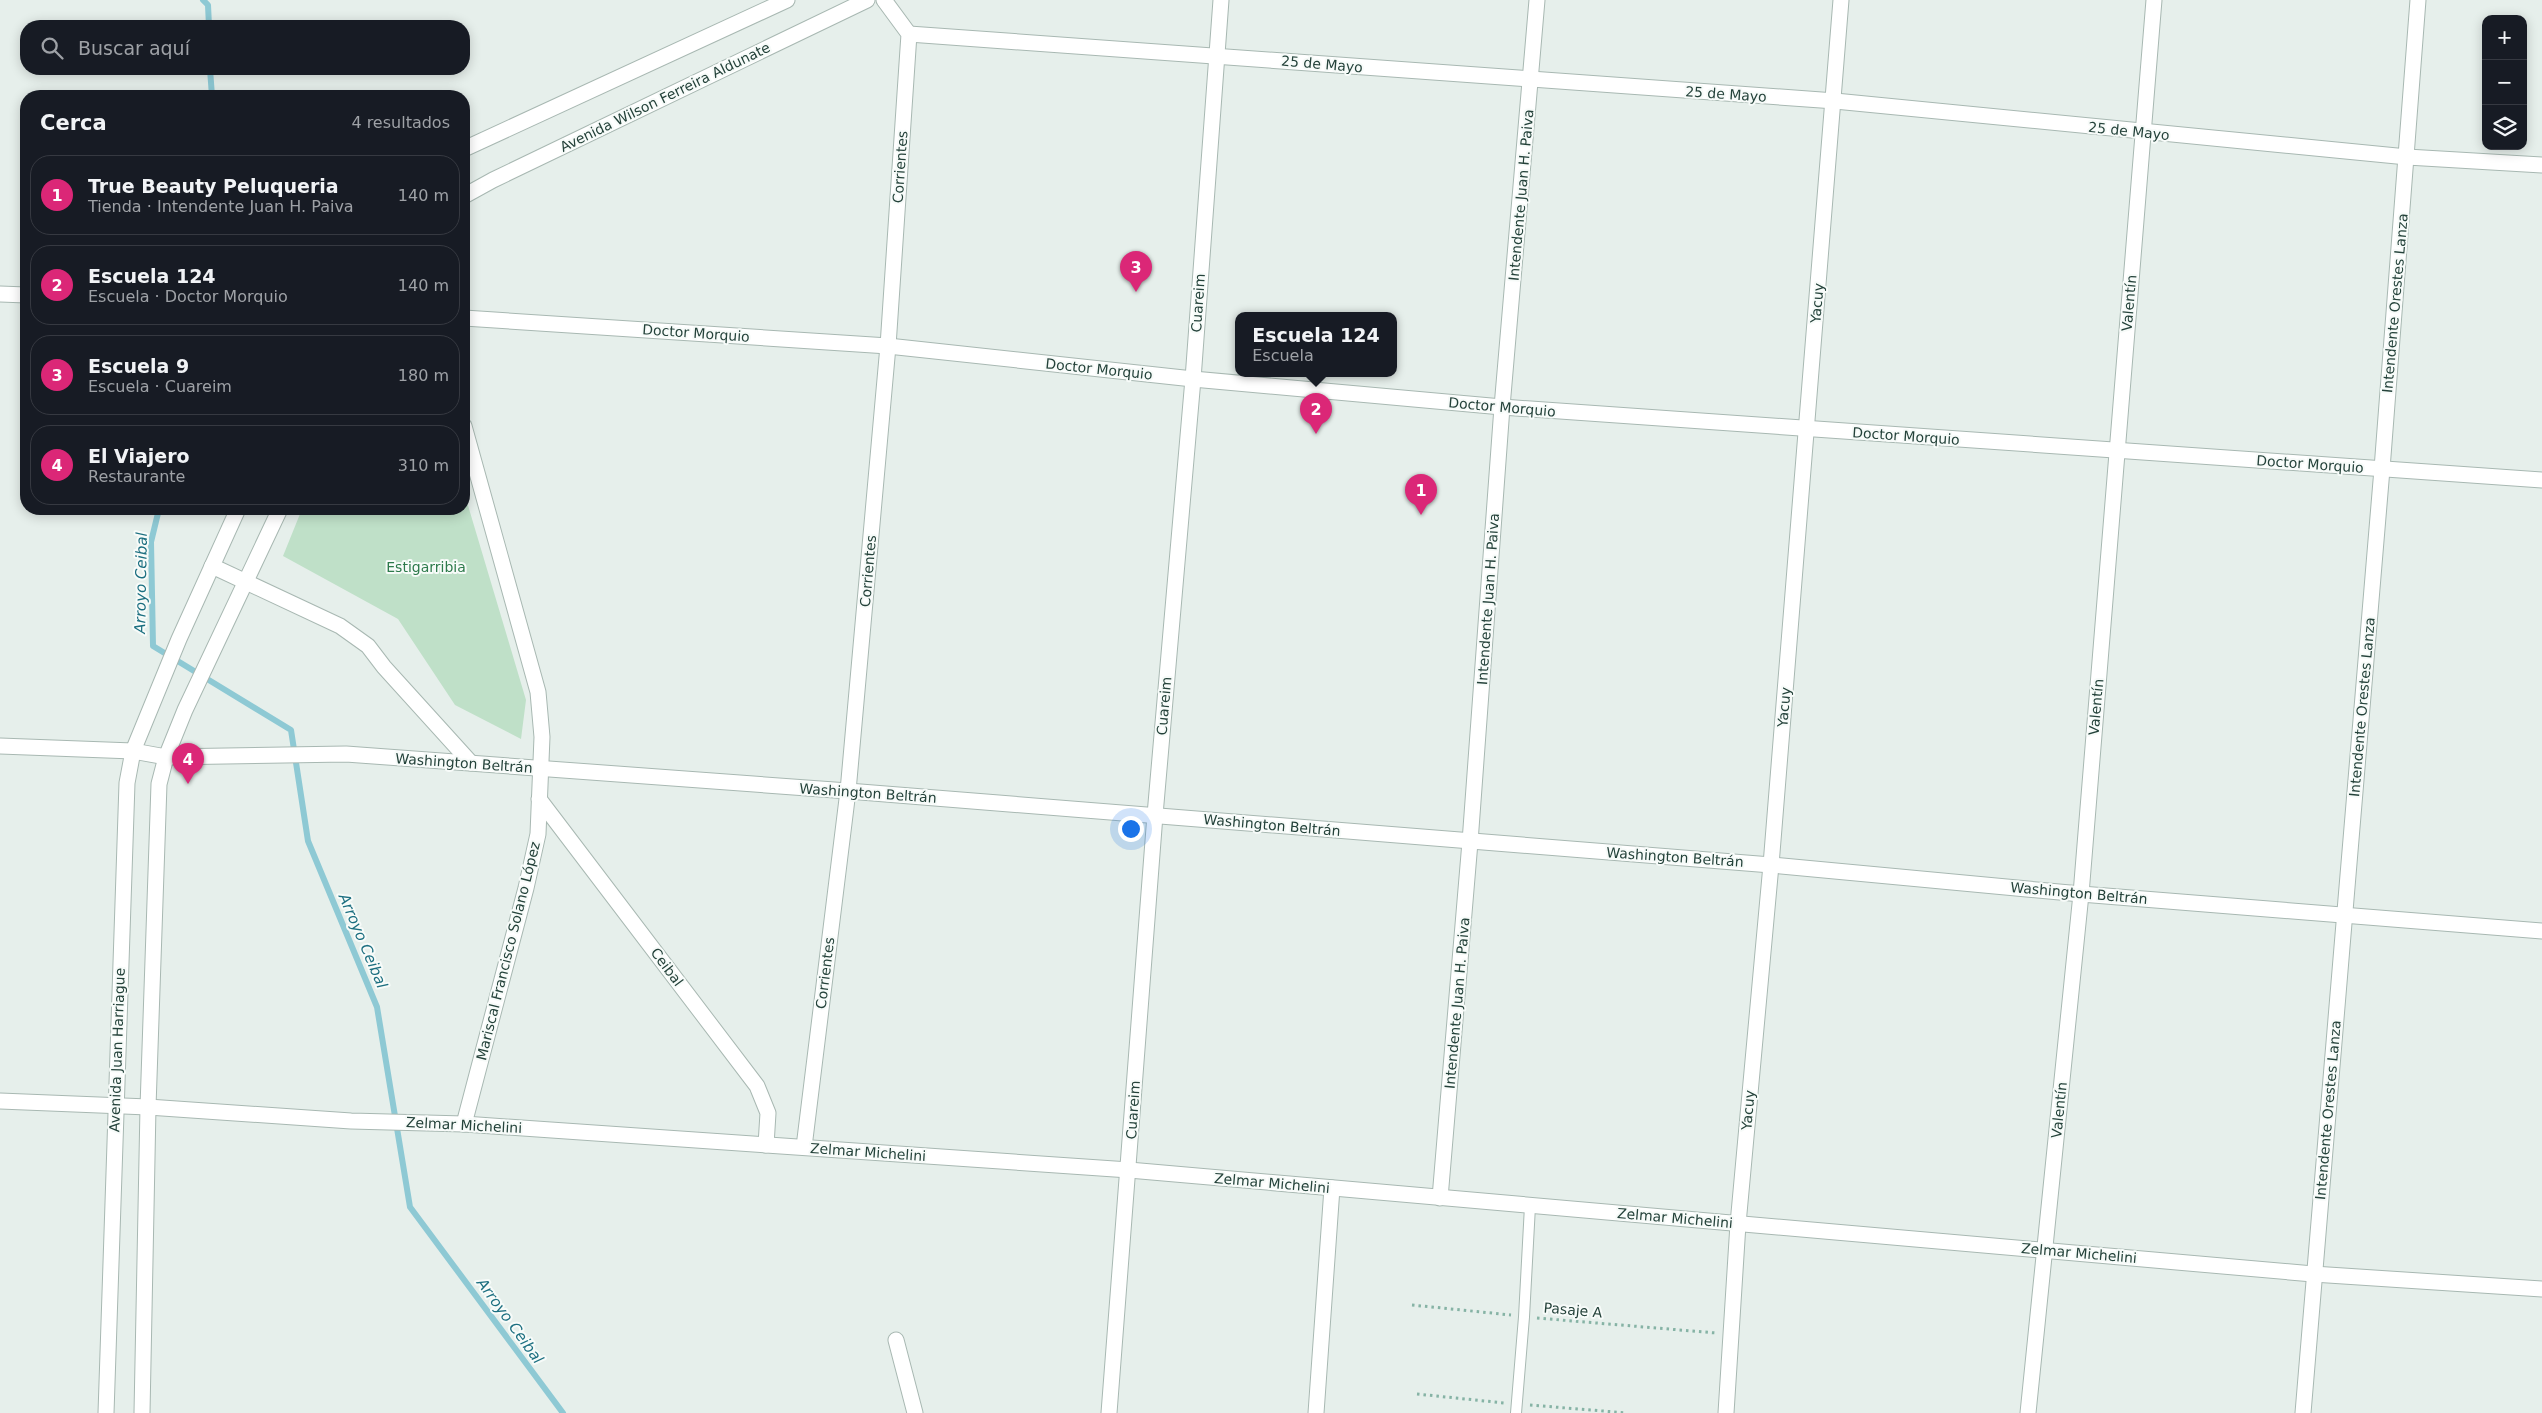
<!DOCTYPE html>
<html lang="es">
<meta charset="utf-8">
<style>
:root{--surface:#171b24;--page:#20242c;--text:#f1f3f6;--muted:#9ea1a6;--line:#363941;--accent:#db2777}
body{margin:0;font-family:"DejaVu Sans",sans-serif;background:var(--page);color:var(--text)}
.controls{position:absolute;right:15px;top:15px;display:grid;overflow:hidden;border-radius:10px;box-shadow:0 2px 12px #0003}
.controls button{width:45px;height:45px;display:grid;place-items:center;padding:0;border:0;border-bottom:1px solid var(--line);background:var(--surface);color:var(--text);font:25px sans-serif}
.you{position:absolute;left:1130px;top:828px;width:18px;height:18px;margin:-12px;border:4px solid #fff;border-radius:50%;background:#1a73e8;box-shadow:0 0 0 8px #1a73e833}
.badge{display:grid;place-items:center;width:32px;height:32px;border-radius:50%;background:var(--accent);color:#fff;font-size:16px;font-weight:700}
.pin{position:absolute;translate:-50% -41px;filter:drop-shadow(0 1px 2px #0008)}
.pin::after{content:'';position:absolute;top:26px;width:18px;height:15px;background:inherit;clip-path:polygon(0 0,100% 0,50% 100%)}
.popup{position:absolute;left:1235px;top:312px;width:162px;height:65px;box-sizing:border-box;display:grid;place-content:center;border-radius:10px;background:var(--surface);filter:drop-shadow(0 1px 4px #0005);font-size:16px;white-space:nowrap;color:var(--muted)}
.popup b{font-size:19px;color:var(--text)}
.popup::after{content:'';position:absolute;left:50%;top:100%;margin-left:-10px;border:10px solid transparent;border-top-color:var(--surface)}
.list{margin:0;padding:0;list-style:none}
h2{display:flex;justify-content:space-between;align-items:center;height:65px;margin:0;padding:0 20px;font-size:21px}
h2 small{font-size:16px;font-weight:400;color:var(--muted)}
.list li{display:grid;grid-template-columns:32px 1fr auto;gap:15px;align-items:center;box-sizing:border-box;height:80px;margin:0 10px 10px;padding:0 10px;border:1px solid var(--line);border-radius:20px}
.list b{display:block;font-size:19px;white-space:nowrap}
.list p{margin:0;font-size:16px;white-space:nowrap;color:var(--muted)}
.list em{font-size:16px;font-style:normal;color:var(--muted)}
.icon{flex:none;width:28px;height:28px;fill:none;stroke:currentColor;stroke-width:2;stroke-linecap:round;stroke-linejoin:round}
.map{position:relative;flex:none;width:2542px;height:1413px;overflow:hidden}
.search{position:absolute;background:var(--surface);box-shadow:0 2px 12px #0003;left:20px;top:20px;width:450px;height:55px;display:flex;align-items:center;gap:12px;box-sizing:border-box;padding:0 18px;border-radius:20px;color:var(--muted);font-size:19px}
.panel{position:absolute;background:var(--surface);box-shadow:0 2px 12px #0003;left:20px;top:90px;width:450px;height:425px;border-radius:20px}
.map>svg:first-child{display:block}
.green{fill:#bfe0c8}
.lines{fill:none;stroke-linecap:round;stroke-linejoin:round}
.stream{stroke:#8ec9d4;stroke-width:6}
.service-casing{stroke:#a8b8b2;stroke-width:12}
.minor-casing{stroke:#a8b8b2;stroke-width:17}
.tertiary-casing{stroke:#a8b8b2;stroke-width:17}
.path{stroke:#86b3a5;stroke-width:3;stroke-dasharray:2.5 4;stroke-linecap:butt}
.service{stroke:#fff;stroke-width:10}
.minor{stroke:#fff;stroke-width:15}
.tertiary{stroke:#fff;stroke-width:15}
.labels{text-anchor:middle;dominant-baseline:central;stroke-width:4;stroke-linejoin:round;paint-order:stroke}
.street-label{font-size:14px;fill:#24423a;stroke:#f7fbf9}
.park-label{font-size:14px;fill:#2d7a4b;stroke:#f7fbf9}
.water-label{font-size:15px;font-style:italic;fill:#1c6f80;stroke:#f7fbf9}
</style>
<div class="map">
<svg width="2542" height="1413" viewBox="0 0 2542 1413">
<rect width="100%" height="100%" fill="#e6efeb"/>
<path class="green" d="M464,492l62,208 -5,39 -66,-34 -57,-86 -115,-63 19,-47h162z"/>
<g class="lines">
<g class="stream">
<path d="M203,0l5,5 1,21"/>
<path d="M210,69l2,27"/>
<path d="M159,509l-8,33 2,104 138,84 17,111 69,166 33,200 153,206"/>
</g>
<defs>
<path id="service" d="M1516,1413l8,-96 6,-111"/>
<g id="minor">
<path d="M909,34l926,67 572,56 135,8"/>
<path d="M0,294l26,1"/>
<path d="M464,318l424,28 305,33 309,28 1040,73"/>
<path d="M464,426l74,266 4,45 -4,97 -12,54 -62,236"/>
<path d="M212,566l128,60 28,20 16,21 87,96"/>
<path d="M0,746l133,5 33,6 180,-3 502,37 923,74 310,29 461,37"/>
<path d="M539,799l218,287 11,27 -2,32"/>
<path d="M0,1101l148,6 203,14 113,3 665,46 1184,104 229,15"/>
<path d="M804,1147l44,-356 40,-445 21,-312 -25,-34"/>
<path d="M1440,1198l30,-356 32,-435 35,-407"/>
<path d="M896,1340l19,73"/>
<path d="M1109,1413l46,-598 38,-436 28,-379"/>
<path d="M1316,1413l16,-225"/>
<path d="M1726,1413l12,-189 33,-359 70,-865"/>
<path d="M2028,1413l53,-519 73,-894"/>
</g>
<g id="tertiary">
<path d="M464,149l323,-149"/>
<path d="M464,196l29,-16 374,-180"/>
<path d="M106,1413l21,-630 6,-32 46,-112 59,-130"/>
<path d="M142,1413l6,-306 11,-323 7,-27 19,-47 95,-201"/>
<path d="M2303,1413l79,-944 36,-469"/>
</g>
</defs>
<use href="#service" class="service-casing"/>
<use href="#minor" class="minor-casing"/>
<use href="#tertiary" class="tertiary-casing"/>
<g class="path">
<path d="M1412,1305l99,10"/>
<path d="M1537,1318l179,15"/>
<path d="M1417,1394l87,9"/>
<path d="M1530,1405l97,8"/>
</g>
<use href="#service" class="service"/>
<use href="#minor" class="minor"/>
<use href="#tertiary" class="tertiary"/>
</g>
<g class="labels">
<g class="street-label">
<text transform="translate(1322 64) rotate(5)">25 de Mayo</text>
<text transform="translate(1726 94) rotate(4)">25 de Mayo</text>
<text transform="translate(665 97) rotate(-26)">Avenida Wilson Ferreira Aldunate</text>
<text transform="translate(2129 131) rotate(6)">25 de Mayo</text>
<text transform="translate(900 167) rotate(-86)">Corrientes</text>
<text transform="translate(1521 195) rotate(-85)">Intendente Juan H. Paiva</text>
<text transform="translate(1198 303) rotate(-86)">Cuareim</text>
<text transform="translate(1817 303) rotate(-85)">Yacuy</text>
<text transform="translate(2129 303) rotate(-85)">Valentín</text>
<text transform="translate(2395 303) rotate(-85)">Intendente Orestes Lanza</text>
<text transform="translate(696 333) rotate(4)">Doctor Morquio</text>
<text transform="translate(1099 369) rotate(6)">Doctor Morquio</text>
<text transform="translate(1502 407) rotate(5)">Doctor Morquio</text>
<text transform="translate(1906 436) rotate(4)">Doctor Morquio</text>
<text transform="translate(2310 464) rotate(4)">Doctor Morquio</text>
<text transform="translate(868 571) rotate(-85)">Corrientes</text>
<text transform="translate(1488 599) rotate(-86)">Intendente Juan H. Paiva</text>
<text transform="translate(1164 706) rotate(-85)">Cuareim</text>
<text transform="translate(1784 707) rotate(-85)">Yacuy</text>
<text transform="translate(2096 707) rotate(-85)">Valentín</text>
<text transform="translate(2362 707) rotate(-85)">Intendente Orestes Lanza</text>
<text transform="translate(464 763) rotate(4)">Washington Beltrán</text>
<text transform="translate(868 793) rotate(4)">Washington Beltrán</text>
<text transform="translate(1272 825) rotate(5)">Washington Beltrán</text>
<text transform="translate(1675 857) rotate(4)">Washington Beltrán</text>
<text transform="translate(2079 893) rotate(5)">Washington Beltrán</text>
<text transform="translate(508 951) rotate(-76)">Mariscal Francisco Solano López</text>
<text transform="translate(667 967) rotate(53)">Ceibal</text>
<text transform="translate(825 973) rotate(-83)">Corrientes</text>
<text transform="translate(1457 1003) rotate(-85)">Intendente Juan H. Paiva</text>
<text transform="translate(117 1050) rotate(-88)">Avenida Juan Harriague</text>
<text transform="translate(1133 1110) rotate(-86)">Cuareim</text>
<text transform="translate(1748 1110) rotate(-85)">Yacuy</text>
<text transform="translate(2059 1110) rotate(-84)">Valentín</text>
<text transform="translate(2328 1110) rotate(-85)">Intendente Orestes Lanza</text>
<text transform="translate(464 1125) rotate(3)">Zelmar Michelini</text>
<text transform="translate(868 1152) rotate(4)">Zelmar Michelini</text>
<text transform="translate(1272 1183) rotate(5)">Zelmar Michelini</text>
<text transform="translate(1675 1218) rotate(5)">Zelmar Michelini</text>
<text transform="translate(2079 1253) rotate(5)">Zelmar Michelini</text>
<text transform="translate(1573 1310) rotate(5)">Pasaje A</text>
</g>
<g class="park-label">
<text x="426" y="567">Estigarribia</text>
</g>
<g class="water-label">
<text transform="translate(141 583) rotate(-89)">Arroyo Ceibal</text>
<text transform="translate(363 941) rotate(67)">Arroyo Ceibal</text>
<text transform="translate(510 1321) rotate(54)">Arroyo Ceibal</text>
</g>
</g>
</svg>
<div class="controls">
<button>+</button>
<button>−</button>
<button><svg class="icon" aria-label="layers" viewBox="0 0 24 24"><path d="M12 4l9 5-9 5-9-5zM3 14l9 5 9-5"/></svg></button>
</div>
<div class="you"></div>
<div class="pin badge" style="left:1421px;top:515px">1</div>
<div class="pin badge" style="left:1316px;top:434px">2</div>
<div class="popup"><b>Escuela 124</b>Escuela</div>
<div class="pin badge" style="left:1136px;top:292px">3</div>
<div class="pin badge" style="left:188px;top:784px">4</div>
<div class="search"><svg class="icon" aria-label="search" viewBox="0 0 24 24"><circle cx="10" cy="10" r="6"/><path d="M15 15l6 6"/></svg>Buscar aquí</div>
<section class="panel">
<h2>Cerca<small>4 resultados</small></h2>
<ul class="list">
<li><span class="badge">1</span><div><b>True Beauty Peluqueria</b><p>Tienda · Intendente Juan H. Paiva</p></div><em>140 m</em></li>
<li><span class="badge">2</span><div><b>Escuela 124</b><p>Escuela · Doctor Morquio</p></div><em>140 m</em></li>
<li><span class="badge">3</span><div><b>Escuela 9</b><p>Escuela · Cuareim</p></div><em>180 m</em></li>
<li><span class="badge">4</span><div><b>El Viajero</b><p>Restaurante</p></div><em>310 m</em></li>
</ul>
</section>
</div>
